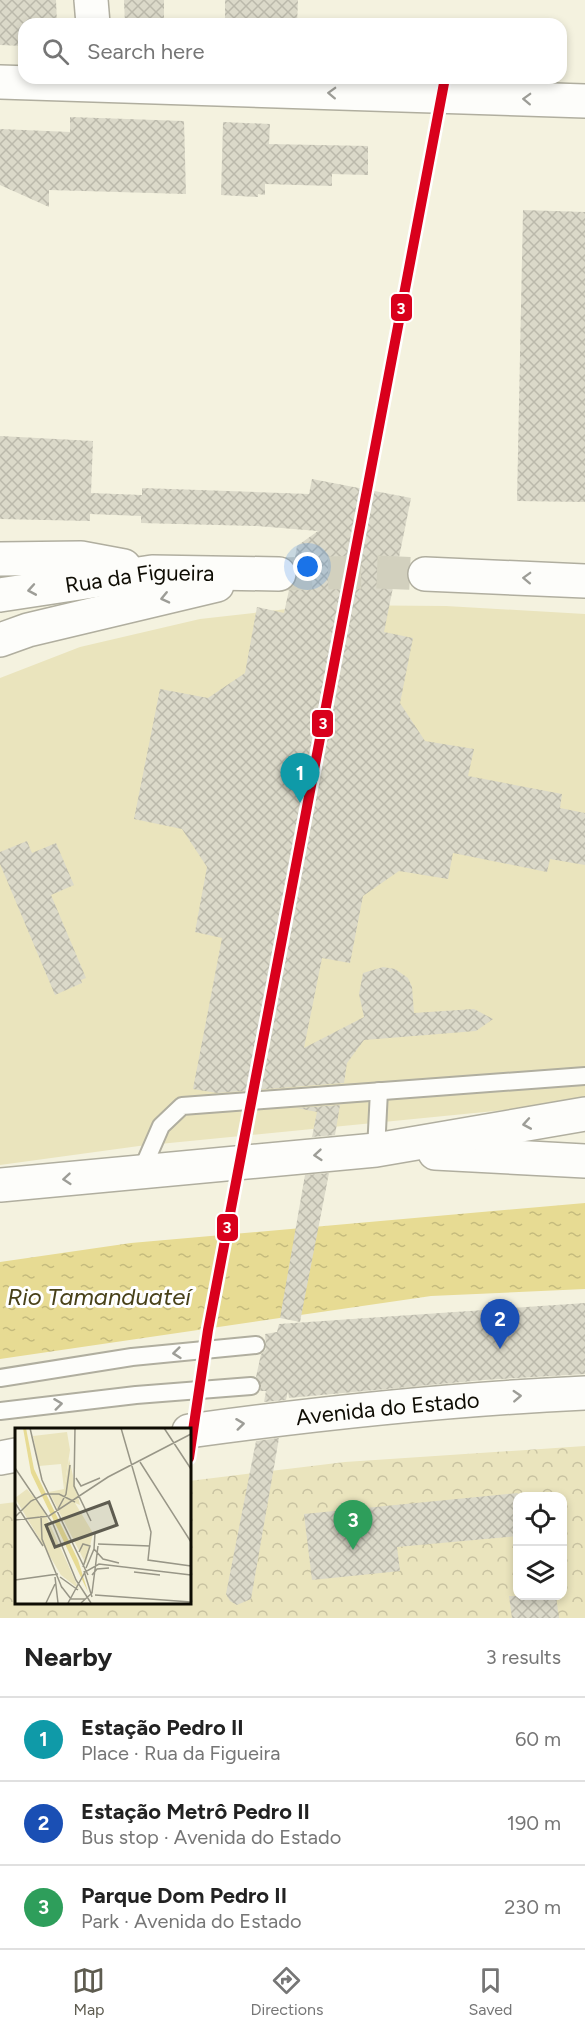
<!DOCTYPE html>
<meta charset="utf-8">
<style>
:root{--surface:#fff;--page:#f6f6f6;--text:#222;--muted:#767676;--line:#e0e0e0;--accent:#5e5c50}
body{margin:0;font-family:Figtree,sans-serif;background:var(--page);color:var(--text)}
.controls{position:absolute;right:18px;bottom:18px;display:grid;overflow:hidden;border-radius:12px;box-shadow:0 3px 9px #0003}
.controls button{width:54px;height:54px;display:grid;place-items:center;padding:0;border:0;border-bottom:2px solid var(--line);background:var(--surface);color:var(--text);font:30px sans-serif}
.you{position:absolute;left:308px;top:567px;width:21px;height:21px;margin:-15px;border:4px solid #fff;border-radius:50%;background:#1a73e8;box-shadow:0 0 0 9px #1a73e833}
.badge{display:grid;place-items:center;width:39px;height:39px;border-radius:50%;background:var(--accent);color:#fff;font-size:20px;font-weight:700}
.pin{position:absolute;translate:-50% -50px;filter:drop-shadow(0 2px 3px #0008)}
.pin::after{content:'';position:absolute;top:32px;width:21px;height:18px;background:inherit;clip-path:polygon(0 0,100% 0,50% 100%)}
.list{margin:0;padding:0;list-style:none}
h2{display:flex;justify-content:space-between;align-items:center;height:78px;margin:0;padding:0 24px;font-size:26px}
h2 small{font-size:20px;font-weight:400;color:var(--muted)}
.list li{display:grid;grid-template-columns:39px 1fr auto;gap:18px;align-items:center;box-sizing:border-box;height:84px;padding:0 24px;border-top:2px solid var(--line)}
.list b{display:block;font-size:22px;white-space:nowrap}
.list p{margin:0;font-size:20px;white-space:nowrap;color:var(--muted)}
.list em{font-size:20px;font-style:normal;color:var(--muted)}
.icon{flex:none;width:33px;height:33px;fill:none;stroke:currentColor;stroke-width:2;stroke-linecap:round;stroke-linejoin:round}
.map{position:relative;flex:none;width:585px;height:1618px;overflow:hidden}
.search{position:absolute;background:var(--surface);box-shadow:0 3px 9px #0003;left:18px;right:18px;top:18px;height:66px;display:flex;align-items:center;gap:15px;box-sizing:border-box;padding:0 21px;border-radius:18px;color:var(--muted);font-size:22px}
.sheet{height:330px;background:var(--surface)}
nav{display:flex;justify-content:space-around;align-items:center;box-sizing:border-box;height:84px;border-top:2px solid var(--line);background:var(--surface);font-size:16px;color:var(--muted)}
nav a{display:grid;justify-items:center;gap:3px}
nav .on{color:var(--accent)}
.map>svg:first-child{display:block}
.grass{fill:#eae4bd}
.park{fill:url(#park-crowns);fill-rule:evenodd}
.water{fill:url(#water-ripples)}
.building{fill:url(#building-cross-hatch)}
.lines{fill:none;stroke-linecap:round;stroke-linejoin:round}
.primary-tunnel{stroke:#d2d0be;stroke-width:33;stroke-dasharray:33 16;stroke-linecap:butt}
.lane-casing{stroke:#b0ae9f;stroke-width:20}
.street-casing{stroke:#b0ae9f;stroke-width:36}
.primary-casing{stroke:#b0ae9f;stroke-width:36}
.highway-casing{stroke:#b0ae9f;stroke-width:36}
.lane{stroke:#fdfdfa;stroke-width:16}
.street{stroke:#fdfdfa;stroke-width:33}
.primary{stroke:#fdfdfa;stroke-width:33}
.highway{stroke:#fdfdfa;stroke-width:33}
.metro-1-casing{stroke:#fff;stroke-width:15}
.metro-1{stroke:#d9001c;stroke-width:10}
.oneway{stroke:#9d9d97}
.labels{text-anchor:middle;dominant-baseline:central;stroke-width:6;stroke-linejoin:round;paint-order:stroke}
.street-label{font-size:22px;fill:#0e0c03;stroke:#fff}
.water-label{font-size:24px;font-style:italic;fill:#484119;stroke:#fff}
.inset-road{fill:none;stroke:#989687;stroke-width:1.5}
.view{fill:#5e5c50;fill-opacity:0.15;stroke:#5e5c50;stroke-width:3}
.inset-edge{fill:none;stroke:#0e0c03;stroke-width:3}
.line-badge{stroke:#fff;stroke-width:2}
.badge-label{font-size:16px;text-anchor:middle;font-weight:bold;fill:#fff}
</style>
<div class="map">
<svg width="585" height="1618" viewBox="0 0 585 1618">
<defs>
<pattern id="park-crowns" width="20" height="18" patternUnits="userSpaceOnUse" patternTransform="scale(1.5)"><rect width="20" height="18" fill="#eae4bd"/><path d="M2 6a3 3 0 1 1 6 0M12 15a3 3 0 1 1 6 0" fill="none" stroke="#c8c2a1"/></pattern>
<pattern id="water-ripples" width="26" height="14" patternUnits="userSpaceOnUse" patternTransform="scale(1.5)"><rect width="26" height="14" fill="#e7db93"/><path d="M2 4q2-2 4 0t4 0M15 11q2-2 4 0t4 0" fill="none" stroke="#c5bb7d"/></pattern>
<pattern id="building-cross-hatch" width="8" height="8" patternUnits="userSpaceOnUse" patternTransform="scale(1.5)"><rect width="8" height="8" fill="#dbd9c9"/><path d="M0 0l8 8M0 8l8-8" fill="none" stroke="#bbb9ab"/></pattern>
</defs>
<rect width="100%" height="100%" fill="#f4f2df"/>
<path class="grass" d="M323,605l123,1 139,8v488l-446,44 -139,19v-487l80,-31 120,-28z"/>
<path class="park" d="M585,1446v172h-585v-114l16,-2v100h173v-121l156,-19zM518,1496h44v100h-44z"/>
<path class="water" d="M585,1203v86l-154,7 -431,63v-97l131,-19z"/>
<g class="building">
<path d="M0,0h56l1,24h-33v22l-24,-1z"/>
<path d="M124,0h40v24h-39z"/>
<path d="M225,0h73l-1,24h-72z"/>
<path d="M70,117l114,4 2,73 -137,-4v17l-49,-22v-56l70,3z"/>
<path d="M223,122l47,2 -1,20 99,2v29l-36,-1v12l-67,-2v11l-7,-1v3l-37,-2z"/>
<path d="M523,210l62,2v290l-68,-1z"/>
<path d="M0,436l93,5 -2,52 51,2v-7l167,6 3,-15 99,19 -27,134 29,6 -13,65 25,38 49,8 -6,27 94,18 -2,14 25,5v52l-35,-6 -3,13 -94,-19 -5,26 -49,-8 -36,25 -13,67 -28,-5 -18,90 60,-31 -5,-23 4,-21 20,-6 12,2 13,9 4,9 2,26 60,-4 19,10 -17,12 -112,9 -17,23 -3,20 -127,10 -24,-4 29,-151 -27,-6 12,-65 -25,-38 -48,-10 26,-130 48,9 37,-25 12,-66 27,6 5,-23 6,-7 3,-8 -4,-12 3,-17 21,-15 -61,-5 -116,-3v-7l-51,-2v7l-90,-2z"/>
<path d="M27,841l5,12 24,-10 18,42 -23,10 35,83 -5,2 1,3 -27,12 -55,-131v-12z"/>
<path d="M340,1105l-5,30 -23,2 5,-25 -20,-4z"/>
<path d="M329,1173l-29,149 -20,-4 25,-143z"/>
<path d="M585,1303v71l-101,6 -195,18 -1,-7 -2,9 -22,2 2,-11h-6l1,-6 -5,-8 5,-23 5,-5 -1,-15 12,-2 2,-8z"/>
<path d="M279,1438l-28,161 -14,6 -7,-4 -4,-7 30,-153z"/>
<path d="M518,1493v43l-121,11 3,24 -88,9 -8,-66z"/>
<path d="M509,1596h47l3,22h-47z"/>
</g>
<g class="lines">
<path class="primary-tunnel" d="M279,574l97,-2 49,2"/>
<defs>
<g id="lane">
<path d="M376,1150l3,-59"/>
<path d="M141,1172l20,-46 21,-20 403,-30"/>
<path d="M0,1378l132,-21 124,-12"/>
<path d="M0,1411l136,-16 115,-9"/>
</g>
<g id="street">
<path d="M91,0l2,24"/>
<path d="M0,82l585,19"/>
</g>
<g id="primary">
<path d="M0,559l81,-1 43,8"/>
<path d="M425,574l160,7"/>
<path id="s1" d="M0,595l152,-23 127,2"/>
<path d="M0,640l28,-10 189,-45"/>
</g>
<g id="highway">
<path d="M435,1153l150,8"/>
<path d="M0,1185l376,-35 209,-36"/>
<path id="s2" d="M189,1431c131,-18 264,-32 396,-38"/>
<path d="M0,1458l16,-3"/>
</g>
</defs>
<use href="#lane" class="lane-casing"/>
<use href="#street" class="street-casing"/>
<use href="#primary" class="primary-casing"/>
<use href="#highway" class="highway-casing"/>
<use href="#lane" class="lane"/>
<use href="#street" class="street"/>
<use href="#primary" class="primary"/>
<use href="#highway" class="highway"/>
<defs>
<path id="metro-1" d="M189,1458l19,-128 237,-1252"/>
</defs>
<use href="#metro-1" class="metro-1-casing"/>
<use href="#metro-1" class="metro-1"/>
</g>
<defs><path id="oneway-chevron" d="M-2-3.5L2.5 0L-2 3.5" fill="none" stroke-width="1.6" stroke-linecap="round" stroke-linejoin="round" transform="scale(1.5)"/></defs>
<g class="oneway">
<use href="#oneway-chevron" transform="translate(332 93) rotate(-178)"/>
<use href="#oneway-chevron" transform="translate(527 99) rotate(-178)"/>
<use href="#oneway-chevron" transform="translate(527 578) rotate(-178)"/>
<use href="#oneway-chevron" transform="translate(32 590) rotate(170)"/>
<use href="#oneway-chevron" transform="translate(165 598) rotate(167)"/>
<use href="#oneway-chevron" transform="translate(527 1124) rotate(170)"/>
<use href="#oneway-chevron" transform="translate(318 1155) rotate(175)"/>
<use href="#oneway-chevron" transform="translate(67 1179) rotate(175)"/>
<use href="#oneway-chevron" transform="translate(177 1353) rotate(174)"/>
<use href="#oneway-chevron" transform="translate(517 1396) rotate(-3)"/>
<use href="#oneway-chevron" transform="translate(58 1404) rotate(-7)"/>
<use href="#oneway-chevron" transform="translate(240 1424) rotate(-7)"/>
</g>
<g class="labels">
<g class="street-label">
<text stroke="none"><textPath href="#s1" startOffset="141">Rua da Figueira</textPath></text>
<text stroke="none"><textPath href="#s2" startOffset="200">Avenida do Estado</textPath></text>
</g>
<g class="water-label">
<text x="99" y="1296">Rio Tamanduateí</text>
</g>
</g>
<g transform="translate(15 1428)">
<rect width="176" height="176" fill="#f4f2df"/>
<path d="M54,31l11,46 -5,-2 18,30 -7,31 -37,-72 15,-3z" fill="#eae4bd"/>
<path d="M52,4l3,18 -6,39 -3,-25 -22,2 -6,-30zM12,61l16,20 36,80 -18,-14 -46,-77z" fill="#eae4bd"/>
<path d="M8,0h3l8,41 44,91 10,32 -57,-119z" fill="#e7db93"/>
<path class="inset-road" d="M15,0l12,52 46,95M60,0l-1,58 17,35M106,0l30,104 -3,28 43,6M149,0l27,41M125,34l51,80M0,40l38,56 23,56 15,23M61,50l5,8 19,-8M0,75l28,43M43,81l8,-15 4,-29M26,88l1,23 20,49M0,89l16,-16 14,-7h14l16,8M0,92l34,-4 59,-39 83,-43M83,116l52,2M79,121l9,10 16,4M64,124l4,-8 7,2 -7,21M71,140l8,-19 1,-16M69,143l8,26M119,144l26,3M77,147l5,-6 12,-1M40,149l3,26M45,149l18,13M0,152l43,-6M46,158l10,13h15M80,167l96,7M31,175l9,-19M53,175l17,-31 14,-8 92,11M66,175l11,-10 6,-47"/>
<path class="view" d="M94,74l8,23 -62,22 -9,-22z"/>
<rect width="176" height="176" class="inset-edge"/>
</g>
<g class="line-badge">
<rect x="390" y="293" width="23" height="29" rx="6" fill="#d9001c"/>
<rect x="311" y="709" width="23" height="29" rx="6" fill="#d9001c"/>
<rect x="216" y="1213" width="23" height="29" rx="6" fill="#d9001c"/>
</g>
<g class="badge-label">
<text x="401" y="314">3</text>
<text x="323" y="729">3</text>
<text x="227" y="1233">3</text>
</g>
</svg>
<div class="controls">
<button><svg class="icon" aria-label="locate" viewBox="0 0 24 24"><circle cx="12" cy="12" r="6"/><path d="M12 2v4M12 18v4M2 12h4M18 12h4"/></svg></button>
<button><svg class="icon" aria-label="layers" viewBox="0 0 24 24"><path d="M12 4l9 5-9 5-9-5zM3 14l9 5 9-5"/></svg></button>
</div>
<div class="you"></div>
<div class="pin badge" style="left:300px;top:803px;background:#0f9aa8">1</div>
<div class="pin badge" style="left:500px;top:1349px;background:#1a4fb4">2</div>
<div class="pin badge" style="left:353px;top:1550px;background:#2e9e5b">3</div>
<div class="search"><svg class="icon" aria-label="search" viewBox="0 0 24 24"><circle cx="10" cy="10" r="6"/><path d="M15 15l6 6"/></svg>Search here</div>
</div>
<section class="sheet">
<h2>Nearby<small>3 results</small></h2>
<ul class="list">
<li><span class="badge" style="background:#0f9aa8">1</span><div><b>Estação Pedro II</b><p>Place · Rua da Figueira</p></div><em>60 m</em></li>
<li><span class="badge" style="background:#1a4fb4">2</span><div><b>Estação Metrô Pedro II</b><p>Bus stop · Avenida do Estado</p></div><em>190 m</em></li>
<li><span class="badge" style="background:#2e9e5b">3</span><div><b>Parque Dom Pedro II</b><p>Park · Avenida do Estado</p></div><em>230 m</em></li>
</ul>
</section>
<nav>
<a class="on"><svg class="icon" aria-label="map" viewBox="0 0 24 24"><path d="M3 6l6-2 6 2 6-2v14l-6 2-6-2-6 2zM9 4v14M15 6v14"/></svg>Map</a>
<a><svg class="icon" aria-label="directions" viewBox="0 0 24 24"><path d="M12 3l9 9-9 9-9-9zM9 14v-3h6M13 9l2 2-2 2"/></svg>Directions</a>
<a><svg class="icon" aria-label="saved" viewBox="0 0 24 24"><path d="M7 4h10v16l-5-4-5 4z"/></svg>Saved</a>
</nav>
